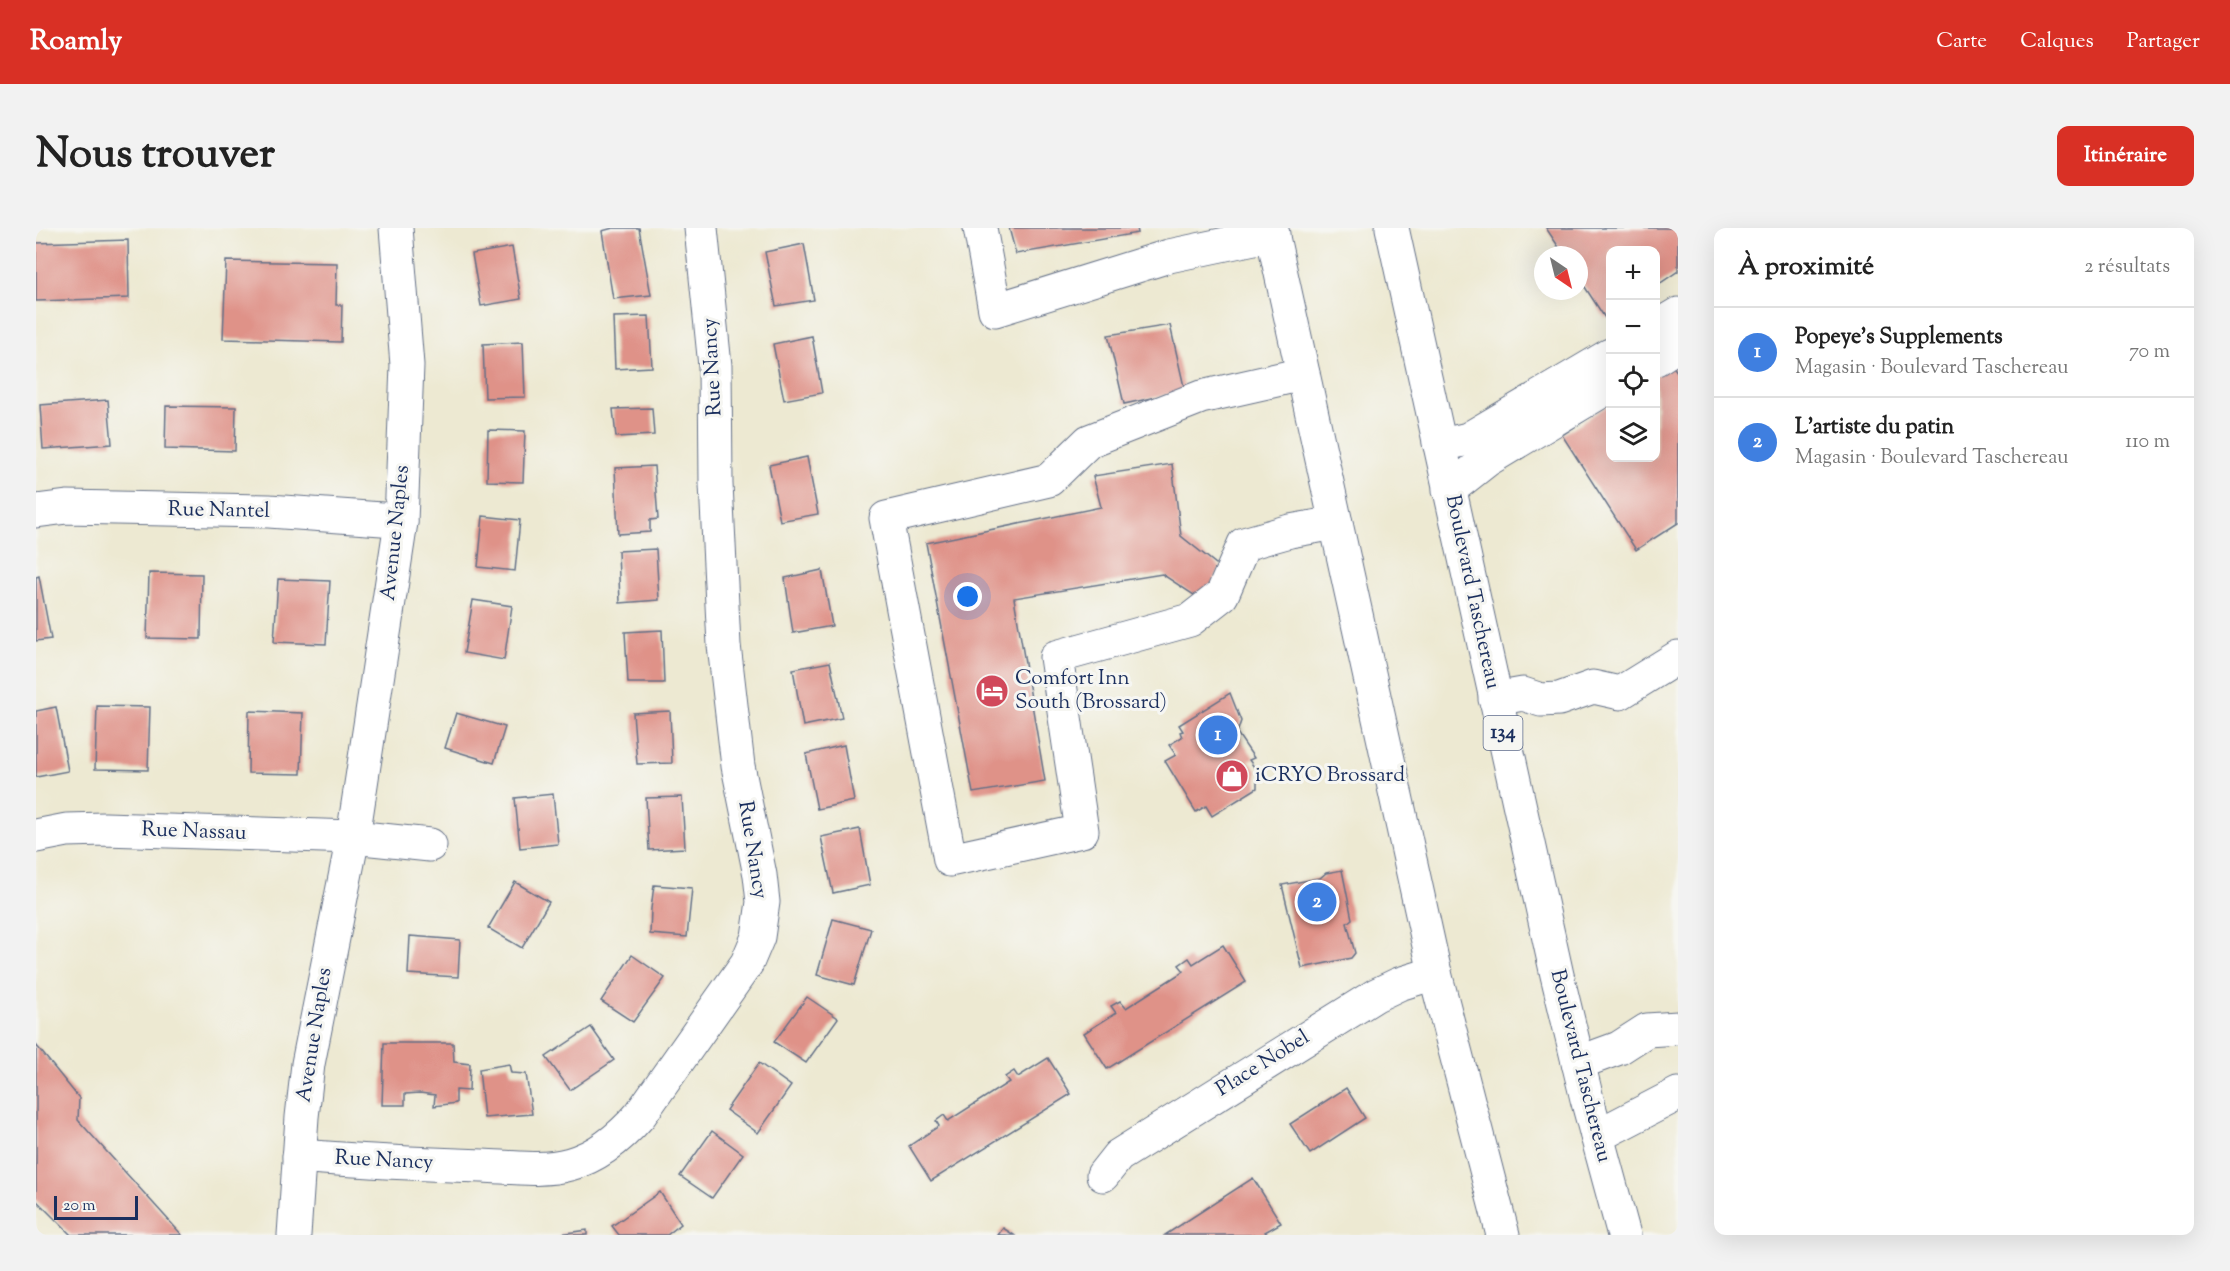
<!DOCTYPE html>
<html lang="fr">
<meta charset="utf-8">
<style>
:root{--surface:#fff;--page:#f2f2f2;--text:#222;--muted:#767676;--line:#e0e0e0;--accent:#d93025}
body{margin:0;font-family:"Sorts Mill Goudy",serif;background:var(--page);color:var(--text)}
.controls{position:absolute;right:18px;top:18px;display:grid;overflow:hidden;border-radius:12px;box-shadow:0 6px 24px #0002}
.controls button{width:54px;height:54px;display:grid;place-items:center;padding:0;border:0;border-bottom:2px solid var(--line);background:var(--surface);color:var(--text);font:30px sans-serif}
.compass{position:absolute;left:1498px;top:18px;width:54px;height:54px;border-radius:50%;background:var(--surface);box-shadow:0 6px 24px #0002;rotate:145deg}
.scale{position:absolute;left:18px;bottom:15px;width:84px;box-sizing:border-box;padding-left:6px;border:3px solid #1b2f5e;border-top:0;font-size:16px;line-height:21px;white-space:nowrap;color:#1b2f5e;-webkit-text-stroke:4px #f6f6f2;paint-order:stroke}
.you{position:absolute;left:932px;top:369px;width:21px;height:21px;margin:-15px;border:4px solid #fff;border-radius:50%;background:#1a73e8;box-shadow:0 0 0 9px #1a73e833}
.badge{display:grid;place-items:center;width:39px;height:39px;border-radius:50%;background:var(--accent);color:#fff;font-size:20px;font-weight:700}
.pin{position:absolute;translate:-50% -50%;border:3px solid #fff;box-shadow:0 2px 6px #0006}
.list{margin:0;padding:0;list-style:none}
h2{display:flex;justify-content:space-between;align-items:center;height:78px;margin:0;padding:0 24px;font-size:26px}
h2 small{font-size:20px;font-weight:400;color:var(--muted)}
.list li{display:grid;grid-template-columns:39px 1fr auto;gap:18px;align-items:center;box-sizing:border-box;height:90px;padding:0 24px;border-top:2px solid var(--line)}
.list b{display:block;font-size:22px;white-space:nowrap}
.list p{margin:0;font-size:20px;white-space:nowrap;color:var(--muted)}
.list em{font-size:20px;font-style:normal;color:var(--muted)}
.icon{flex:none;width:33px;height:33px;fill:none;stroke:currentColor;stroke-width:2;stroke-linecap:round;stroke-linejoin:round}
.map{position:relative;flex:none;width:1642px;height:1007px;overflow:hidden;border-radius:12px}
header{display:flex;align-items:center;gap:36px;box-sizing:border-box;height:84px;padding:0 30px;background:var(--accent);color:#fff}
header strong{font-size:28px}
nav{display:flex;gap:33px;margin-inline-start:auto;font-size:21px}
.intro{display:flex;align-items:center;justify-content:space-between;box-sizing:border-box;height:144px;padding:0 36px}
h1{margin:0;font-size:42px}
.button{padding:15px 27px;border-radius:12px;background:var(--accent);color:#fff;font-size:21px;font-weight:700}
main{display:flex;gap:36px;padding:0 36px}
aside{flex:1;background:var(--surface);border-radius:12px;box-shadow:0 6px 24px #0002}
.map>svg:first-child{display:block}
.building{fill:#df9288}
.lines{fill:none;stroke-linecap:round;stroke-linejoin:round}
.minor-casing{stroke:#647087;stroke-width:35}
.major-casing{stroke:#647087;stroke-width:35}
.minor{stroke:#fff;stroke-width:33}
.major{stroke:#fff;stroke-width:33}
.labels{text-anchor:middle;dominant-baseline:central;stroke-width:6;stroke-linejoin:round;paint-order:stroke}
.shield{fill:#f6f6f2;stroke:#5d6b8a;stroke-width:1.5}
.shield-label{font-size:20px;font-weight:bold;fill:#1b2f5e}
.street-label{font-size:21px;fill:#1b2f5e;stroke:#f6f6f2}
.poi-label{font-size:21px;fill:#1b2f5e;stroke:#f6f6f2;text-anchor:start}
</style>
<header>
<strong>Roamly</strong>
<nav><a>Carte</a><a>Calques</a><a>Partager</a></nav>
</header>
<div class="intro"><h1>Nous trouver</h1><a class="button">Itinéraire</a></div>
<main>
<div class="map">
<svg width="1642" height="1007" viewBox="0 0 1642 1007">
<rect width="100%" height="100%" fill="#f6f6f2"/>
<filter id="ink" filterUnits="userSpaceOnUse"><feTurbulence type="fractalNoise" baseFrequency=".0167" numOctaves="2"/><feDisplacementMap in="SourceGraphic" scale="12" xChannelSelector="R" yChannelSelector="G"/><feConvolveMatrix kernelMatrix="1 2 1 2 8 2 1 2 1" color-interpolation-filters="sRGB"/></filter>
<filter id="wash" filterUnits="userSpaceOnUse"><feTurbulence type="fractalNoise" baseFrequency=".008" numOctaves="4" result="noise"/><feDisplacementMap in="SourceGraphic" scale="24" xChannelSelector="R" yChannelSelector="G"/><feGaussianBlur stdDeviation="1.35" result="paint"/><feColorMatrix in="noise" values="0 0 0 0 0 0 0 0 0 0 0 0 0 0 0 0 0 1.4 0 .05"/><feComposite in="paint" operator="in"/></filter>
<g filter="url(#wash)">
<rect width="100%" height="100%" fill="#ede9d2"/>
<g id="blocks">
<g class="building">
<path d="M577,0h26l12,67 -38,4 -11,-68z"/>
<path d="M973,0h128l1,5 -122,21z"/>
<path d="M1510,0h132v43l-22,15v-36h-46v65l-5,3 -26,-40v-23h-15z"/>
<path d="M92,12l1,58 -93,3v-58z"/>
<path d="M768,16l10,56 -38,6 -11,-54z"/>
<path d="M476,19l9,52 -40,7 -9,-52z"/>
<path d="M190,33l111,2 -1,42h6l-1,37 -118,-3z"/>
<path d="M613,88l3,51 -37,2 -2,-52z"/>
<path d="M1134,97l15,66 -61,13 -16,-69z"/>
<path d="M776,108l10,57 -38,7 -11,-56z"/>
<path d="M487,114l2,55 -40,1 -2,-54z"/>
<path d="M1636,137l6,8v150l-42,27 -74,-115 48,-31v54h46v-83z"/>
<path d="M72,172l4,44 -69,5 -3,-44z"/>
<path d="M130,178l70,1 -1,44 -70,-2z"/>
<path d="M616,180l2,27 -38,2 -3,-28z"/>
<path d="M452,202l37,1 -2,51 -36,-1z"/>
<path d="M771,229l11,57 -38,7 -11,-56z"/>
<path d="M1136,236l9,72 40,32 -18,33 -41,-27 -148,24 31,183 -72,12 -47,-250 175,-36 -8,-31z"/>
<path d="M618,238l4,53 -8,1v12l-32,2 -3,-66z"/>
<path d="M447,288l37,4 -5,51 -37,-4z"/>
<path d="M620,321l3,51 -39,3 -2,-52z"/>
<path d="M786,342l10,56 -39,7 -8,-55z"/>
<path d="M113,345l53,1 -1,65 -54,-1z"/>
<path d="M3,348l12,63 -15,2v-64z"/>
<path d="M242,351l52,2 -4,63 -52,-2z"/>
<path d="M437,372l39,6 -8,54 -40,-7z"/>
<path d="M626,402l2,53h-36l-3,-51z"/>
<path d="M794,434l12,56 -39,8 -10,-57z"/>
<path d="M1194,465l11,28 -4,12 17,25 -5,2 8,11v17l-45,28 -6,-10 -10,6 -31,-51 11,-6 -7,-10 13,-8 -2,-5 3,-1 -4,-6z"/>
<path d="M61,478l53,1 -2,63 -53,-1z"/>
<path d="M20,479l12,64 -32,6v-66z"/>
<path d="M213,483l54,2 -2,61 -53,-1z"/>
<path d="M634,483l2,52 -35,1 -4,-51z"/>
<path d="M420,485l49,14 -11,36 -49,-15z"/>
<path d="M808,517l10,56 -37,8 -11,-55z"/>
<path d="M517,566l5,50 -38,4 -5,-50z"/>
<path d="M646,569l3,51 -36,2 -3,-52z"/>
<path d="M824,601l10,56 -37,8 -12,-56z"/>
<path d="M1306,642l10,49 -5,4 8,30 -4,5 -49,10 -20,-83 38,-7 6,-5z"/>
<path d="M479,654l34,20 -27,46 -34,-20z"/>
<path d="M618,657l38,3 -5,49 -37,-3 1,-25z"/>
<path d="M797,691l38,10 -17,56 -37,-10z"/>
<path d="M374,708l50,4 -2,37 -50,-3z"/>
<path d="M1187,717l23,37 -139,87 -23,-36 32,-20 -5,-7 9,-5 6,7 58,-37 -5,-6 10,-7 4,6z"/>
<path d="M596,727l33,23 -32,44 -32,-21z"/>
<path d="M771,769l31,21 -32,45 -32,-21z"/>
<path d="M555,799l23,33 -44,30 -24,-33z"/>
<path d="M348,815h69l1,19 16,2 -1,27 -13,-1v13l-22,3 1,-11 -15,-2 -15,1v11h-23z"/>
<path d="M0,817l43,53 -1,22 104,115h-111l-35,-35z"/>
<path d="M1012,830l23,36 -140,87 -22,-35 30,-20 -3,-5 8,-6 4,6 61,-39 -4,-5 9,-6 4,6z"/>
<path d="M723,835l32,23 -33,47 -32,-23z"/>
<path d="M473,836l2,9 15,1 6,40 -48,4 -5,-49z"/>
<path d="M1310,860l19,30 -55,36 -20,-30z"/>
<path d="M676,903l31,23 -31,44 -32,-22z"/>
<path d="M1217,950l28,45 -16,9 3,3h-103z"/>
<path d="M624,964l21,32 -14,11h-48l-7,-9z"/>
<path d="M967,1000l11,7h-16z"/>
<path d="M551,1002v5h-27v-1z"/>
</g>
</g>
</g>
<g filter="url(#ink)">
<use href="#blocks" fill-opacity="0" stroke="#647087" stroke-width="1.5"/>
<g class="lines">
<defs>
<g id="minor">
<path d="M944,0l15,82 174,-54 104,-22"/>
<path d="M1620,99l22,-13"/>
<path d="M1620,131l22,-14"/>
<path d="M1267,146l-102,23 -112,44 -40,39 -163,38 64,342 132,-29 -26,-174 134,-37 32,-25 22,-51 46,-13 46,-8"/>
<path d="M1403,215l16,-1 13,-3 142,-84"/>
<path d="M1413,262l38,-30 123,-74"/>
<path d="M0,283l31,-4 202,4 113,8 19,3"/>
<path d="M1459,471l28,-5 18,6 18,-1 34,-12 27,6 58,-36"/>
<path d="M0,608l31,-6 38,-1 248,8 77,8"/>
<path d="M1542,835l41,-15 28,-18 31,-2"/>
<path d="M1561,908l81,-42"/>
<path d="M263,928c61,5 122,8 184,10 27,1 59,6 87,-2 29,-8 51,-27 70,-49l107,-152 11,-26 5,-35 -3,-27 -22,-109 -14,-121 -8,-161 -1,-118 -14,-138"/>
<path d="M1067,947l15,-19 258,-161 23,-11 36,-11"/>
<path d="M258,1007l8,-118 6,-53 45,-227 48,-315 6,-157 -11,-137"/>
</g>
<g id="major">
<path d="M1235,0l164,745 68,262"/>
<path d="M1356,0l165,747 30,124 37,136"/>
</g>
</defs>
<use href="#minor" class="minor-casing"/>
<use href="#major" class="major-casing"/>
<use href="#minor" class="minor"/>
<use href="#major" class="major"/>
</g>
</g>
<defs>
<symbol id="hotel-disc" viewBox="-11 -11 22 22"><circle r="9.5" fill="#d1495b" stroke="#f6f6f2"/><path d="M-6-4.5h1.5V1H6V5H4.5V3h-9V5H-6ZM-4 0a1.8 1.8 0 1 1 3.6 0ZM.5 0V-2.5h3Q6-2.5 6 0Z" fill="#fff"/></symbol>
<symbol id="shop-disc" viewBox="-11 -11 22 22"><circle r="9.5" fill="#d1495b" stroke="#f6f6f2"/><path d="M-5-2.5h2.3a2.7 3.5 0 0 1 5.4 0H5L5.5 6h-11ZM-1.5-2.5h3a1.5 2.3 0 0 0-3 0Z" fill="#fff"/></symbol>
</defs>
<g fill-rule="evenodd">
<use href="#hotel-disc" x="937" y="444" width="38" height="38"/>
<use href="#shop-disc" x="1177" y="529" width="38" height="38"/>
</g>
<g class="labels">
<rect class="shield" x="1447.5" y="488" width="39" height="34" rx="4.5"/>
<g class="shield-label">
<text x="1467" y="505">134</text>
</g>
<g class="street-label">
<text transform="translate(677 139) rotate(-93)">Rue Nancy</text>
<text transform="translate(183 283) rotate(1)">Rue Nantel</text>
<text transform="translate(360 305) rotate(-84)">Avenue Naples</text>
<text transform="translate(1436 364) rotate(78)">Boulevard Taschereau</text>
<text transform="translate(158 604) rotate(2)">Rue Nassau</text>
<text transform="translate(716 622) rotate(81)">Rue Nancy</text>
<text transform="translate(279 807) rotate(-81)">Avenue Naples</text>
<text transform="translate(1227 836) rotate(-32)">Place Nobel</text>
<text transform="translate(1544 838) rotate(76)">Boulevard Taschereau</text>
<text transform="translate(348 933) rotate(3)">Rue Nancy</text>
</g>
<g class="poi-label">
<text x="979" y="451">Comfort Inn<tspan x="979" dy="24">South (Brossard)</tspan></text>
<text x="1219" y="548">iCRYO Brossard</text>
</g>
</g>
</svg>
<div class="controls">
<button>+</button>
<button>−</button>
<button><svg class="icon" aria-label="locate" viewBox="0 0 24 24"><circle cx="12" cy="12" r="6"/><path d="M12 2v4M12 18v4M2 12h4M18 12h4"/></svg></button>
<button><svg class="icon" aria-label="layers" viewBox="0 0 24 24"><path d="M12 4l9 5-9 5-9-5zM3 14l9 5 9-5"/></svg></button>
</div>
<svg class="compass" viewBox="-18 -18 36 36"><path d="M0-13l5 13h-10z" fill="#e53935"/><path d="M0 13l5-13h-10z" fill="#767676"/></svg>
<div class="scale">20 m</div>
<div class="you"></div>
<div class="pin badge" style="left:1182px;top:507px;background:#3f7fe0">1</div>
<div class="pin badge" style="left:1281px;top:674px;background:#3f7fe0">2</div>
</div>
<aside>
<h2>À proximité<small>2 résultats</small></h2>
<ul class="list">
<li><span class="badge" style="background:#3f7fe0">1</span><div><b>Popeye's Supplements</b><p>Magasin · Boulevard Taschereau</p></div><em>70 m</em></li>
<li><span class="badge" style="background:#3f7fe0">2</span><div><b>L'artiste du patin</b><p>Magasin · Boulevard Taschereau</p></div><em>110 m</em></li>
</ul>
</aside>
</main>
